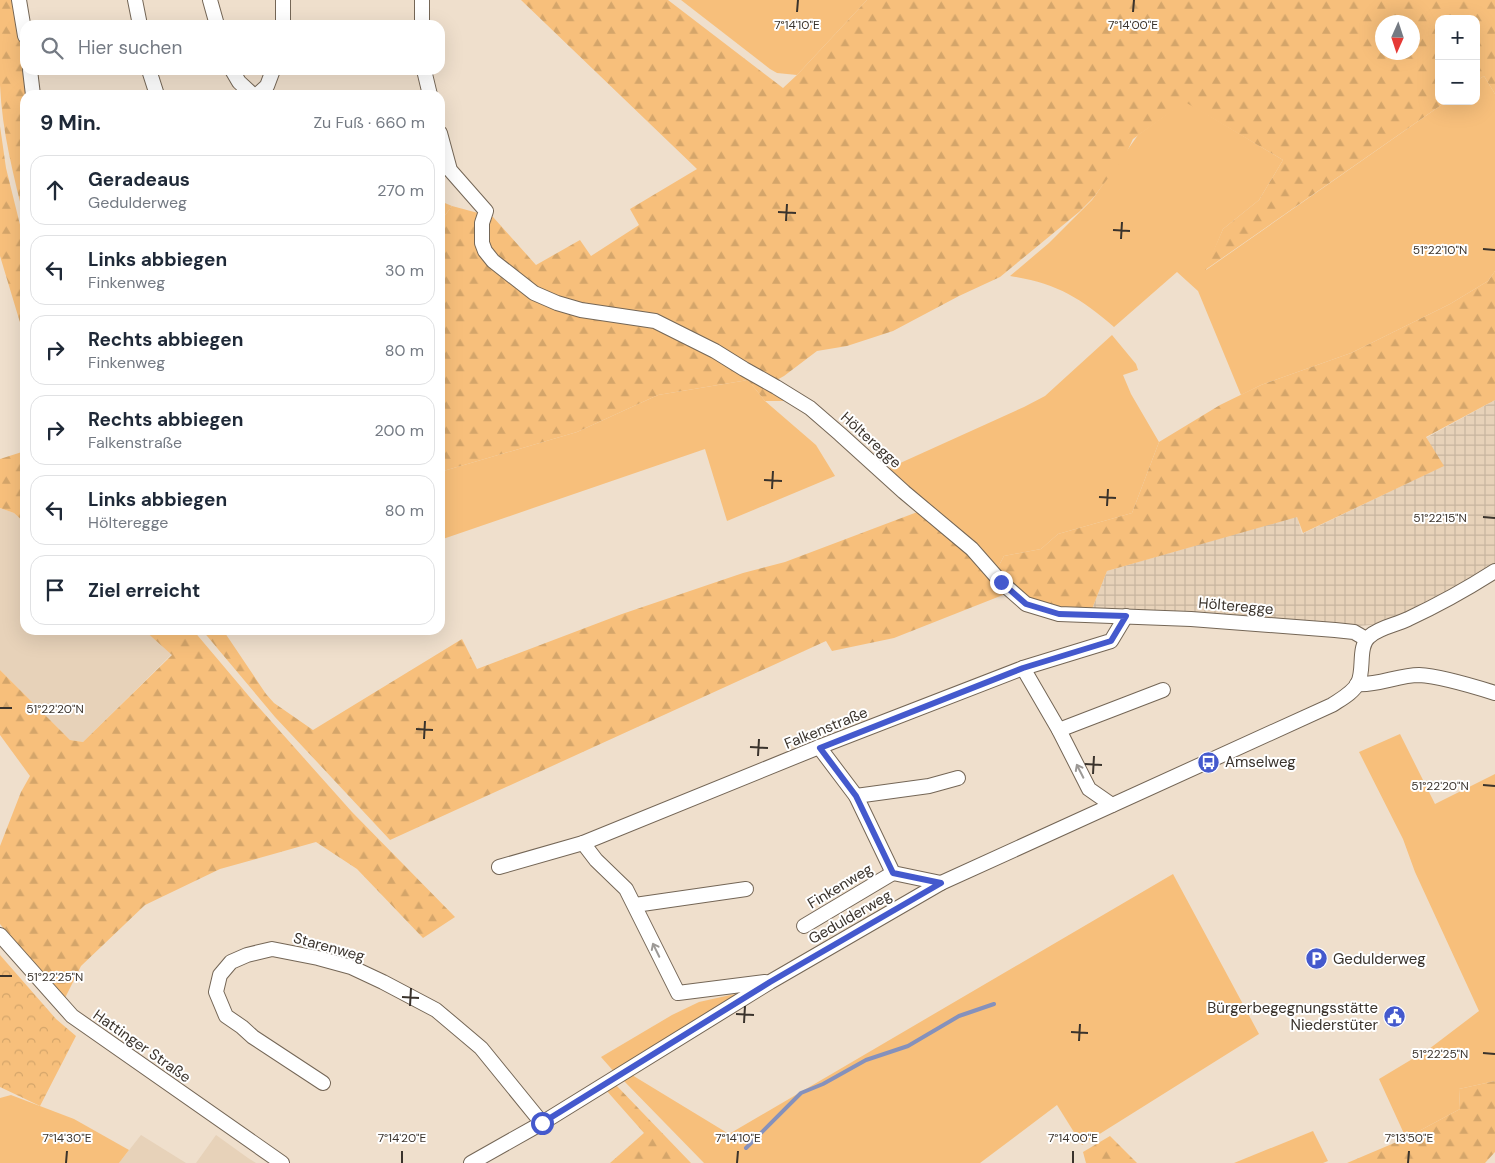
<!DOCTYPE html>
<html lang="de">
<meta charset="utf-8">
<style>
:root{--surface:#fff;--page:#f6f6f7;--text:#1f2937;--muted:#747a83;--line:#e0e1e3}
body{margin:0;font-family:"DM Sans",sans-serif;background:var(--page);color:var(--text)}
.controls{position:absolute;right:15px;top:15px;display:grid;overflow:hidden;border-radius:10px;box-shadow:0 5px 20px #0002}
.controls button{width:45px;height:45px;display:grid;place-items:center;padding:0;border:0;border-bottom:1px solid var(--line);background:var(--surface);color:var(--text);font:25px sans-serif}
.compass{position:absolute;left:1375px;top:15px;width:45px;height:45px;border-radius:50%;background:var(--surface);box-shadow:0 5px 20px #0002;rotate:183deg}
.stop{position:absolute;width:15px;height:15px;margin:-11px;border:4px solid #4459cd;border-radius:50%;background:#fff}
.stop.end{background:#4459cd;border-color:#fff;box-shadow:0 1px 5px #0008}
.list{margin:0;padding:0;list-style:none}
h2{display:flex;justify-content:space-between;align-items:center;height:65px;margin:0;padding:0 20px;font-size:21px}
h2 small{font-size:16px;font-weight:400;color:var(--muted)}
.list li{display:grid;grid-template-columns:32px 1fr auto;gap:15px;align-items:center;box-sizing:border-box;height:70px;margin:0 10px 10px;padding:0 10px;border:1px solid var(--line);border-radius:15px}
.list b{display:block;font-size:19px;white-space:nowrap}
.list p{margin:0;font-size:16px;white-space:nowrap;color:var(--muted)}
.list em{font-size:16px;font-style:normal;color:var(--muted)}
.icon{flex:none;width:28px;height:28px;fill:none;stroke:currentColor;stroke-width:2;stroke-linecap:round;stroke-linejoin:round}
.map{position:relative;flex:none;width:1495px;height:1163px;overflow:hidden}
.search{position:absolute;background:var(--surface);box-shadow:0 5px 20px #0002;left:20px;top:20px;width:425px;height:55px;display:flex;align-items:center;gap:12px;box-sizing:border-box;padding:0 18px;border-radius:15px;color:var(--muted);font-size:19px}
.panel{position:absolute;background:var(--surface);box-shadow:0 5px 20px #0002;left:20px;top:90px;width:425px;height:545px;border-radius:15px}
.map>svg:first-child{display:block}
.built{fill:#e7d2b9}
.industrial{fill:url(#industrial-grid)}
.green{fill:#f7bf7b}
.forest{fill:url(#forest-firs);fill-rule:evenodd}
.park{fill:url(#park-crowns)}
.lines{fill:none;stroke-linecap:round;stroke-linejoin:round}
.stream{stroke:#8591bc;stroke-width:4}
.street-casing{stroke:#746656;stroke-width:16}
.street{stroke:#fff;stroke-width:14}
.oneway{stroke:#9c9996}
.route{stroke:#4459cd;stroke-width:6}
.ticks{fill:none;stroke:#3a332c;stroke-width:2}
.labels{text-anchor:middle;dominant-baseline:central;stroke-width:4;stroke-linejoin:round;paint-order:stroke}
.street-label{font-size:15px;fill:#3a332c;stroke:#fff}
.poi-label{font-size:15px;fill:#3a332c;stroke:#fff;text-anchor:start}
.ticks-label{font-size:12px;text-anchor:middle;fill:#3a332c;stroke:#fff;stroke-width:4;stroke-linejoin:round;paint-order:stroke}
</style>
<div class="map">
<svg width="1495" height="1163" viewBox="0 0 1495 1163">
<defs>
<pattern id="industrial-grid" width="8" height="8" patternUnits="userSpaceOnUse" patternTransform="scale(1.25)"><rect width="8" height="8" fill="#e7d2b9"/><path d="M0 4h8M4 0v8" fill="none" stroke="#c7b59f"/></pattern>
<pattern id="forest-firs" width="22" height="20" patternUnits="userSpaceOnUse" patternTransform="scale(1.25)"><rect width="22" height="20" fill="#f7bf7b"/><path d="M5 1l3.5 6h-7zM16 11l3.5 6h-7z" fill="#d4a56a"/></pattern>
<pattern id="park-crowns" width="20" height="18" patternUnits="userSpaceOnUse" patternTransform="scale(1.25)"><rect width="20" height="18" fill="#f7bf7b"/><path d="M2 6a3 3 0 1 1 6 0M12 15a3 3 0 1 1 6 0" fill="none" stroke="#d4a56a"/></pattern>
</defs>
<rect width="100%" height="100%" fill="#efdfcc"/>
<g class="built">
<path d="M0,508l14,5 11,10v107h119l28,24 -89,88 -13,-2 -70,-70z"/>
<path d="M141,1135l45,28h-67z"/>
<path d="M216,1135l32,23 8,5h-60z"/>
</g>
<path class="industrial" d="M1495,400v166l-18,12 -92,46 -27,2 -266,-17 15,-38 190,-55 5,18 141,-68 -17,-28z"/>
<g class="green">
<path d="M681,0h186l-70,75 -20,-2 -7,-4z"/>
<path d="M1484,76l11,18v177l-7,10 -38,23 -99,49 -90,32 -20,10 -43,-104 -21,-19 -63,55c-34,-30 -59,-44 -104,-51l39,-33 43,-43 46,-65 47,-34 98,59 -24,40 -36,29 -17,41 241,-169h29v-20z"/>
<path d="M440,201l12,5 -12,16z"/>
<path d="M1112,335l24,29 2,6 -15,5 8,19 28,48 -27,71 -74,21 -17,15 -37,7 -8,15 -109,-102 137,-62 21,-11z"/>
<path d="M748,380l17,21 51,44 19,31 -108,45 -22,-72 -265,91v-68l137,-40 81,-37z"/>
<path d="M1400,734l35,70 60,-30v307l-36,8 1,20 -54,29 -27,-59 50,-30 50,-38 -64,-139 -12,-33 -44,-87z"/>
<path d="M1173,874l86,160 -177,111 -25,-40 -77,58h-276l-80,-82 8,-6 97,59z"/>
<path d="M753,990l-137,84 -15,-17 71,-42 27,-13z"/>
<path d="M11,1095l63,24 55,31 -10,13h-119v-65z"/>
<path d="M1313,1131l15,30 -5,2h-89z"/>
</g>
<g class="forest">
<path d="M0,0h15l10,46v24l7,25h-7v127c-11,-45 -23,-90 -25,-137 0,-28 0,-57 0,-85z"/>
<path d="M521,0h147l115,88 14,-13 70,-75h628v94l-11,-18 -8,5v-62h-37v82h8l-242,169 18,-41 36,-29 24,-40 -98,-58 -52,37 -8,17 -32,42 -14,14 -79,65 -41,19 -66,35 -46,15 -30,5 -33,25 -11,6 20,19h-28l-17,-21 -90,15 -81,37 -137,40v-250l12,-16 41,11 43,48 44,-25 11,16 48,-31 -9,-16 67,-40zM1382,22h30v30h-30z"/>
<path d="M0,126l6,42 19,77v94l-25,-83z"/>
<path d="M1495,271v129l-69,37 18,29 -141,67 -6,-16 -190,54 -15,38h-34l-32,-12 -30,-26 8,-15 37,-7 17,-15 74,-21 27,-71 61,-37 41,-20 90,-32 99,-49 38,-23z"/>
<path d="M25,451v72l-11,-10 -14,-5v-49z"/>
<path d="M920,511l48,40 40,42 -114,45 -62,13 -6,-10 -436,199 -115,-123 -73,-87h21l43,64 8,9 39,27 149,-91 15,30 145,-55 121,-41 42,-11z"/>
<path d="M144,630h49l60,71 99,111 103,105 -32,21 -66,-69 -41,-27 -96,27 -75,36 -64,61 -17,34 -64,-76v-78l21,-54 9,-16 -30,-41v-65l70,70 13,2 89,-87z"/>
<path d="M1495,1081v71l-10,11h-138l59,-25 54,-29 -1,-20z"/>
<path d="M615,1084l76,79h-81l34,-30 -38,-43z"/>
<path d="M1110,1136l27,27h-51l-3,-11z"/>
</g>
<path class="park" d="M0,955l56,64 20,17 -36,70 -40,-19z"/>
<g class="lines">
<path class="stream" d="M746,1148l55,-55 22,-9 43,-24 42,-14 51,-30 35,-12"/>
<defs>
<g id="street">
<path d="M19,0l6,36"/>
<path d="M135,0l5,25"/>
<path d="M210,0l7,25"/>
<path d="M283,0v25"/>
<path d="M422,0v25"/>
<path d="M30,70l3,25"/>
<path d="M149,70l8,25"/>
<path d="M232,70l7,12 14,13"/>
<path d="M424,70l6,25"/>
<path d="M257,95l10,-9 6,-16"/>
<path d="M440,133l10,37 36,41 -4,12v20l3,8 8,10 41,32 23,10 24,7 74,11 60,30 29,18 32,18 34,21 30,26 64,58 68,57 29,33 25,22 33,10 132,5 144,11 19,2 12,7"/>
<path d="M1023,668l36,62 30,59 23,16"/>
<path d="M1357,684c19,2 42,-9 62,-9 19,1 57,12 76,18"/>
<path d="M1059,730l104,-40"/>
<path d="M819,747l37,49 37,77 48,10"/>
<path d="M856,796l73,-10 29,-8"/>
<path d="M583,843l13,17 30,29 52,104 87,-11"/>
<path d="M499,867l84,-24 236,-96 204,-79 88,-27 15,-25"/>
<path d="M635,905l111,-16"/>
<path d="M804,926l89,-53"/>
<path d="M0,935l72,81 210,147"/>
<path d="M323,1083l-70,-46 -11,-10 -16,-11 -10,-24 4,-17 11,-13 16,-7 25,-6 46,9 33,9 32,15 53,28 45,38 61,75"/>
<path d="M471,1163l71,-40 228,-141 171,-99 391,-178c9,-6 21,-12 26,-22 7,-14 -1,-37 12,-47 10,-9 26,-11 38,-17 30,-14 59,-30 87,-48"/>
</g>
</defs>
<use href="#street" class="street-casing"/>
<use href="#street" class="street"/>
</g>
<defs><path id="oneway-shaft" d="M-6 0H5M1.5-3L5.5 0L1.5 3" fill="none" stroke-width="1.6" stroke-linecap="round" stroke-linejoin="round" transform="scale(1.25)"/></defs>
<g class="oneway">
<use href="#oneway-shaft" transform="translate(1080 771) rotate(-117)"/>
<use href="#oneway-shaft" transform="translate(656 950) rotate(-116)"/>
</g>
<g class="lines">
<path class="route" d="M542,1123l228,-141 171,-99 -48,-10 -37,-77 -36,-48 203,-80 88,-27 15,-25 -67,-2 -33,-10 -25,-22"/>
</g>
<path class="ticks" d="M797,12l1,-12M1133,12l1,-12M778,212l18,1M786,221l1,-17M1113,230l17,1M1121,239l1,-17M1483,249l12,1M764,480l18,1M772,489l1,-18M1099,497l17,1M1107,506l1,-17M1483,517l12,1M0,708h12M416,729l17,1M424,739l1,-18M750,747l18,1M758,756l1,-17M1085,764l17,1M1093,774l1,-18M1483,785l12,1M0,976h12M402,997l17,1M410,1006l1,-18M736,1014l18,1M744,1023l1,-17M1071,1032l17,1M1079,1041l1,-17M1483,1053l12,1M66,1163l1,-12M402,1163v-12M737,1163l1,-12M1073,1163v-12M1408,1163l1,-12"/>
<defs>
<symbol id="bus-disc" viewBox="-11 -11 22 22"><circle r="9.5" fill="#4459cd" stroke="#fff"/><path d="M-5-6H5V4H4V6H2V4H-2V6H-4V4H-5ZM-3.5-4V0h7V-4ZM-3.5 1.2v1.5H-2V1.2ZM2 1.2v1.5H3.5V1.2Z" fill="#fff"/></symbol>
<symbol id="parking-disc" viewBox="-11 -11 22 22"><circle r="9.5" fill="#4459cd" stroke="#fff"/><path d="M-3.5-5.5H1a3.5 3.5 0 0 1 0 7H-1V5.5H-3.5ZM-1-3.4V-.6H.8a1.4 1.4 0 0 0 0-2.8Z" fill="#fff"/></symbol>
<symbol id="civic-disc" viewBox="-11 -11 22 22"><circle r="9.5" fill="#4459cd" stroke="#fff"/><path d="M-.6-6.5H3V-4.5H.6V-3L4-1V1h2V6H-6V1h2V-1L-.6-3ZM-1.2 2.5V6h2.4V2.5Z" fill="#fff"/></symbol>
</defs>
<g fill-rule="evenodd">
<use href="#bus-disc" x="1196" y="750" width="25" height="25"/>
<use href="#parking-disc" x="1304" y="946" width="25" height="25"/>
<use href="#civic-disc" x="1382" y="1004" width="25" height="25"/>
</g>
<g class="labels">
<g class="street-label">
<text transform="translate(871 440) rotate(42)">Hölteregge</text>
<text transform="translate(1236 606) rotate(5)">Hölteregge</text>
<text transform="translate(826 728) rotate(-22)">Falkenstraße</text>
<text transform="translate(840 886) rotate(-31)">Finkenweg</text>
<text transform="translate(850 917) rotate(-30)">Gedulderweg</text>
<text transform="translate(329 947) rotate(15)">Starenweg</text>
<text transform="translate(142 1046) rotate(35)">Hattinger Straße</text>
</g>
<g class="poi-label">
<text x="1225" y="762">Amselweg</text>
<text x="1333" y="959">Gedulderweg</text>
<text x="1378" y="1008" text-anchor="end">Bürgerbegegnungsstätte<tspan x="1378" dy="17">Niederstüter</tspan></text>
</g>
</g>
<g class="ticks-label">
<text x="797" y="29">7°14'10"E</text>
<text x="1133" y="29">7°14'00"E</text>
<text x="1440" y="254">51°22'10"N</text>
<text x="1440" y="522">51°22'15"N</text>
<text x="55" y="713">51°22'20"N</text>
<text x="1440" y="790">51°22'20"N</text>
<text x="55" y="981">51°22'25"N</text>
<text x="1440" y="1058">51°22'25"N</text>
<text x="67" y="1142">7°14'30"E</text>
<text x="402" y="1142">7°14'20"E</text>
<text x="738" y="1142">7°14'10"E</text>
<text x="1073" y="1142">7°14'00"E</text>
<text x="1409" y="1142">7°13'50"E</text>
</g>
</svg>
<div class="controls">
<button>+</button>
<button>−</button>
</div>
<svg class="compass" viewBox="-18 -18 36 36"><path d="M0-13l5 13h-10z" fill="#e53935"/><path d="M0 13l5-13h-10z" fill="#747a83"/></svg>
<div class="stop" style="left:542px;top:1123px"></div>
<div class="stop end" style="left:1001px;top:582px"></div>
<div class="search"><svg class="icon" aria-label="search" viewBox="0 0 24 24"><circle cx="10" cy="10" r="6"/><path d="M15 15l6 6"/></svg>Hier suchen</div>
<section class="panel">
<h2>9 Min.<small>Zu Fuß · 660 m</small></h2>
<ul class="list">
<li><svg class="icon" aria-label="ahead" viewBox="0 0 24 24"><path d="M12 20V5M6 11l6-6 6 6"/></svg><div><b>Geradeaus</b><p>Gedulderweg</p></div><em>270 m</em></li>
<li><svg class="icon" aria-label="left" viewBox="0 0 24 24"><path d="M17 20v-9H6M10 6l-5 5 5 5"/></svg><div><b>Links abbiegen</b><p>Finkenweg</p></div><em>30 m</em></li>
<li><svg class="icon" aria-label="right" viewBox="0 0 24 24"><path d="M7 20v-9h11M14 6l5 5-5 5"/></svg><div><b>Rechts abbiegen</b><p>Finkenweg</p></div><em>80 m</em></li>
<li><svg class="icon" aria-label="right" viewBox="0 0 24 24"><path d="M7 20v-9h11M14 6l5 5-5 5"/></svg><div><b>Rechts abbiegen</b><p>Falkenstraße</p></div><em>200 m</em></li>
<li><svg class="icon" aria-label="left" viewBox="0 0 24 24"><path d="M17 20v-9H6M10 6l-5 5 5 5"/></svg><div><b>Links abbiegen</b><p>Hölteregge</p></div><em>80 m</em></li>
<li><svg class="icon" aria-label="arrive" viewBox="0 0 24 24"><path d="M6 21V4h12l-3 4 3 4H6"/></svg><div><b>Ziel erreicht</b></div></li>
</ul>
</section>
</div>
